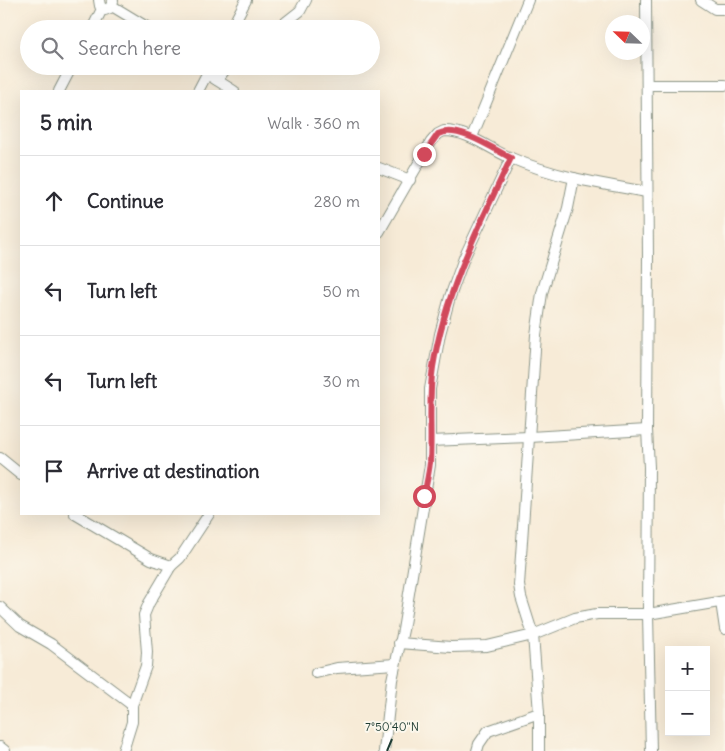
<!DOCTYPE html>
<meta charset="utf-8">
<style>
:root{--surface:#fff;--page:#f2f2f3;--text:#2b2b33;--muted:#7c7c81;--line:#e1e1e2}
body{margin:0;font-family:Delius,sans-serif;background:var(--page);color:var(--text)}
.controls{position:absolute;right:15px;bottom:15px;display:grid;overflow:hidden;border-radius:0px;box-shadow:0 5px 20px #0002}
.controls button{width:45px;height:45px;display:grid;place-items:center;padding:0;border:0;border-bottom:1px solid var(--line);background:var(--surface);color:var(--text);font:25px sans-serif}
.compass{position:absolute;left:605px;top:15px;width:45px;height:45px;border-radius:50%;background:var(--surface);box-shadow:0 5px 20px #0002;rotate:293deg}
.stop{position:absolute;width:15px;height:15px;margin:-11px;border:4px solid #d1495b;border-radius:50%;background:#fff}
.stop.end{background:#d1495b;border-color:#fff;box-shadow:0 1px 5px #0008}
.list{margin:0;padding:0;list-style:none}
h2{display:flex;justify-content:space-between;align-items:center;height:65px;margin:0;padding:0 20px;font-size:21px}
h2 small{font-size:16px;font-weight:400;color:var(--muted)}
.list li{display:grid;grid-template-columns:32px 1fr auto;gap:15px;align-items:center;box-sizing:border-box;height:90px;padding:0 20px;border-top:1px solid var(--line)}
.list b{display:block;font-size:19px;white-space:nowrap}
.list em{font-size:16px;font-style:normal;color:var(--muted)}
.icon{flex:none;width:28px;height:28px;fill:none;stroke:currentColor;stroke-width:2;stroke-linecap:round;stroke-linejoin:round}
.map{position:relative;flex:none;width:725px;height:751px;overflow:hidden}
.search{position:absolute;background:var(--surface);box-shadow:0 5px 20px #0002;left:20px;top:20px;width:360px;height:55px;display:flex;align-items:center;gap:12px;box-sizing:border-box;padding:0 18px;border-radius:28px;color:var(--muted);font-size:19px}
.panel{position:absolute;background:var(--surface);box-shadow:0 5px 20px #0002;left:20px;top:90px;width:360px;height:425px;border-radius:0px}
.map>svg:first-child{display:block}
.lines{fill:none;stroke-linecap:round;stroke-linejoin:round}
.street-casing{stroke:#8b9486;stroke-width:12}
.street{stroke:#fff;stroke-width:10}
.route{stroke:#d1495b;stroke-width:6}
.ticks{fill:none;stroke:#1f3d34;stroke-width:2}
.ticks-label{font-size:12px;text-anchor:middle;fill:#1f3d34;stroke:#fbf7ec;stroke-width:4;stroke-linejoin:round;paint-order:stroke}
</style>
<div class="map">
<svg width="725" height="751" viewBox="0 0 725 751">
<rect width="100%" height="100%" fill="#fbf7ec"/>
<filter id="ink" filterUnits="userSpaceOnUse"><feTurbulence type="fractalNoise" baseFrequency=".02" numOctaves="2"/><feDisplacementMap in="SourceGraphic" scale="10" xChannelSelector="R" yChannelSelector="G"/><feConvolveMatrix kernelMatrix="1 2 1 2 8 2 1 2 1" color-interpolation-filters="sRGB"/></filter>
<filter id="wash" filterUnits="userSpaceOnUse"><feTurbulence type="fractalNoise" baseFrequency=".0096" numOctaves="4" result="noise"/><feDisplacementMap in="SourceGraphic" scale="20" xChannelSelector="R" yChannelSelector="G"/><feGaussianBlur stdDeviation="1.12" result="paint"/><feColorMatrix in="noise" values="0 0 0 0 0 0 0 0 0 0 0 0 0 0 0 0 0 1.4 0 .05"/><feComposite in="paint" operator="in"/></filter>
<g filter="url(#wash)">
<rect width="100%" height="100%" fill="#f7ebd7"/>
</g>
<g filter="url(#ink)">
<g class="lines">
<defs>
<g id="street">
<path d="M99,0l1,6 5,4 5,-2 3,-7"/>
<path d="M646,0l2,257 -1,173 2,37 -1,147 3,137"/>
<path d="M701,0l14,9h10"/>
<path d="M112,6l38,23"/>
<path d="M92,29l10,-20"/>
<path d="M231,29l15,-29"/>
<path d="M277,29l23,-18 6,-11"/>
<path d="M207,74l27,17"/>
<path d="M217,80l11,-14"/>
<path d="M648,85h77"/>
<path d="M59,91l13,-25"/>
<path d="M198,91l13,-25"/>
<path d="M472,137l56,-137"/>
<path d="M379,168l31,12"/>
<path d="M379,232l52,-90 7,-8 6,-3c25,0 45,18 67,27 44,19 90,26 136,34"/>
<path d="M430,441l100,-4 117,-7"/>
<path d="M0,458l21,17"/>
<path d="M75,514l76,45 20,7 9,-8 29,-44"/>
<path d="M721,602l4,27"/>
<path d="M0,607l20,19 31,18 81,61"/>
<path d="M399,643l52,4 36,-1 46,-11 42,-17 22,-4h51l77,-13"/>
<path d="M316,673l21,-5 58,-4"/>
<path d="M0,747l5,4"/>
<path d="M123,751l9,-29v-17l14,-39 1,-14 -3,-37 5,-12 22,-37"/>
<path d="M384,751l8,-71 11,-50 27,-165v-76l10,-55 10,-37 14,-39 47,-100"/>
<path d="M477,751l2,-7 9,-13 51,-18"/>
<path d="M539,751v-38l-6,-78 -12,-38 -2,-12 17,-250 6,-42 26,-85 6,-30"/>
</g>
</defs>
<use href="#street" class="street-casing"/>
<use href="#street" class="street"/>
</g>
</g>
<g class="lines" filter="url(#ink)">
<path class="route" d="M424,154l14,-20c19,-10 56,15 73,24 -32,68 -66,134 -78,209 -5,32 -1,63 -3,95 -1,11 -4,23 -6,34"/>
</g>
<path class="ticks" d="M387,751l5,-12"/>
<g class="ticks-label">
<text x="392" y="731">7°50'40"N</text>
</g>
</svg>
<div class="controls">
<button>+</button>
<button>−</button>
</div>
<svg class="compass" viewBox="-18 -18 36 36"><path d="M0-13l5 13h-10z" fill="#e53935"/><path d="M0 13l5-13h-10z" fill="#7c7c81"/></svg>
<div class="stop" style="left:424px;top:496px"></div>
<div class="stop end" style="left:424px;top:154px"></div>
<div class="search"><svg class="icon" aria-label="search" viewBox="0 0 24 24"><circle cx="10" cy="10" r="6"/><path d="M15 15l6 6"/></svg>Search here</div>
<section class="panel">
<h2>5 min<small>Walk · 360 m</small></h2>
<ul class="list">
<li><svg class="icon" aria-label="ahead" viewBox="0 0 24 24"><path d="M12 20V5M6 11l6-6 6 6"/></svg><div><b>Continue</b></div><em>280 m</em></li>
<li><svg class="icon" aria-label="left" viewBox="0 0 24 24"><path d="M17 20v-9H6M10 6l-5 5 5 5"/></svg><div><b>Turn left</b></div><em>50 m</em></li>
<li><svg class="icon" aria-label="left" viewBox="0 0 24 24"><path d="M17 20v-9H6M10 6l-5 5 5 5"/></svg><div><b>Turn left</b></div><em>30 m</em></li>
<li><svg class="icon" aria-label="arrive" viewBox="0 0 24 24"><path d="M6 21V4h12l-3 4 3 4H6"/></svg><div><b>Arrive at destination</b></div></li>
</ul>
</section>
</div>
